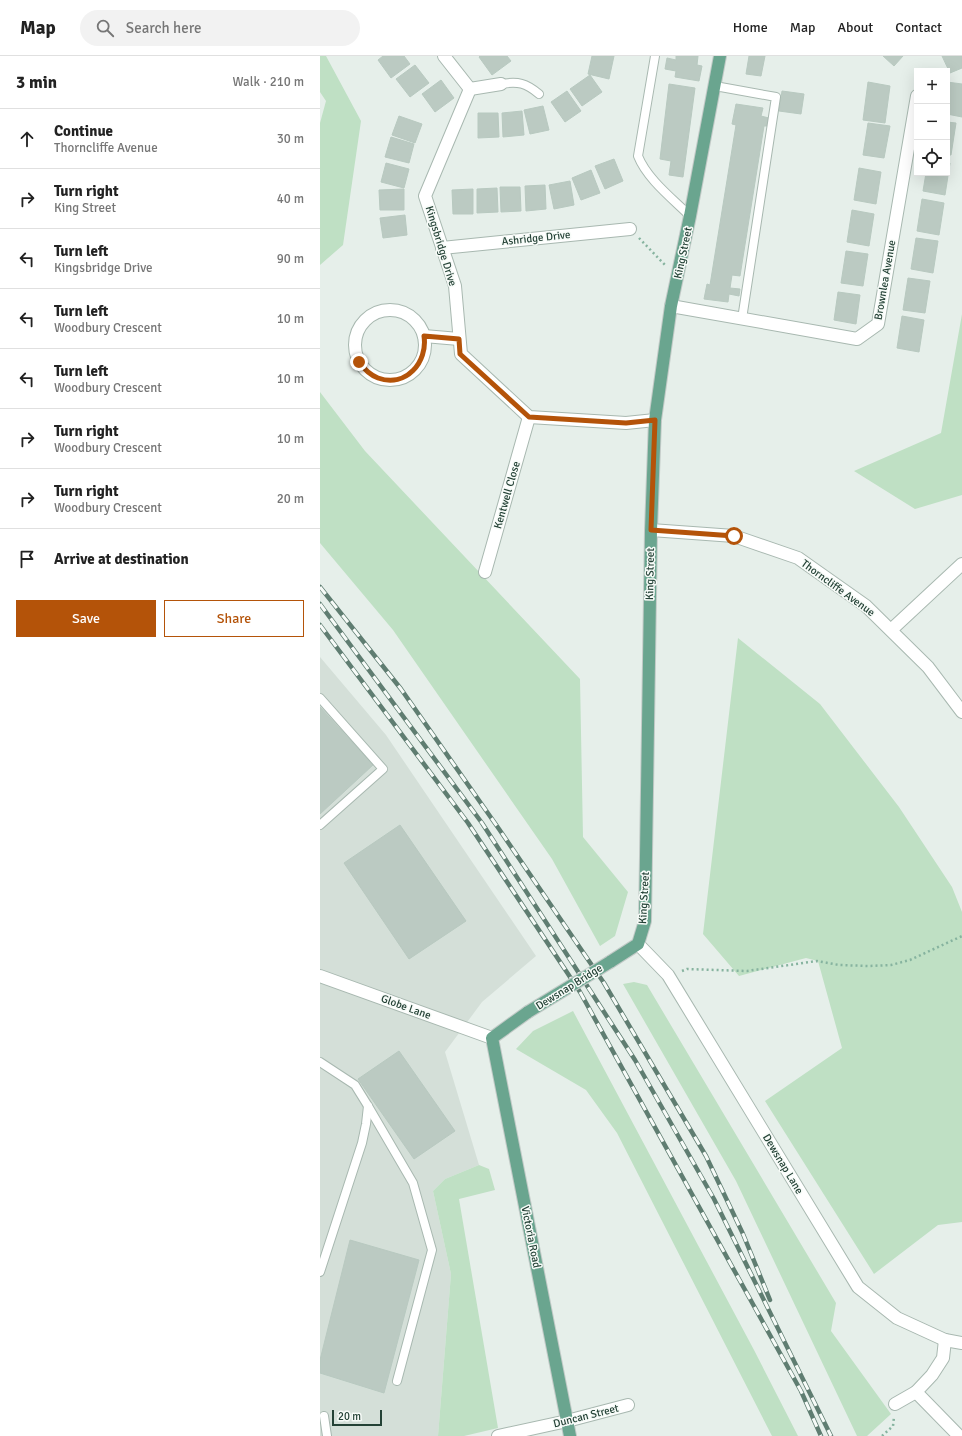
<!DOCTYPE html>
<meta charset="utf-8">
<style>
:root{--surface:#fff;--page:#f2f2f2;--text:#222;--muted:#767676;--line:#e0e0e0;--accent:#b45309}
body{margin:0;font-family:Signika,sans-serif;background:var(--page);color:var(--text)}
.controls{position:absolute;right:12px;top:12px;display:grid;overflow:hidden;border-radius:0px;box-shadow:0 4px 16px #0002}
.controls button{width:36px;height:36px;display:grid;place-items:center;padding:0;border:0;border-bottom:1px solid var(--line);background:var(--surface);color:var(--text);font:20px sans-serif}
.scale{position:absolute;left:12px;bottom:10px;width:50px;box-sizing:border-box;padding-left:4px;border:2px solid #244236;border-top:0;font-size:11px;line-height:14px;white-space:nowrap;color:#244236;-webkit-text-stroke:3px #f7fbf8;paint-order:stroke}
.stop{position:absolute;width:12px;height:12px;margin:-9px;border:3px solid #b45309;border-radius:50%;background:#fff}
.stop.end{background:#b45309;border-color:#fff;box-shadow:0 1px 4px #0008}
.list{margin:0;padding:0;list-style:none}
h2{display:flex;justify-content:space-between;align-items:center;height:52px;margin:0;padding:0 16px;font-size:17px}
h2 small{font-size:13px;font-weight:400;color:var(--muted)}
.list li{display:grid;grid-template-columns:26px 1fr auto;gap:12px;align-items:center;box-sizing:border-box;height:60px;padding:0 16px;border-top:1px solid var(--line)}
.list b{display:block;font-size:15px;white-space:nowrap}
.list p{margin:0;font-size:13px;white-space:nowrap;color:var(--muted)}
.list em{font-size:13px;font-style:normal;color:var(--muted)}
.actions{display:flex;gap:8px;padding:12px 16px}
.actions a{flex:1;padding:9px 0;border:1px solid var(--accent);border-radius:0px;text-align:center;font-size:14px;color:var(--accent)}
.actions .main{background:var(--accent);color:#fff}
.icon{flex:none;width:22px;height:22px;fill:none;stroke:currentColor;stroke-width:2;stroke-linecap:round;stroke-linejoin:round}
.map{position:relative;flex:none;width:642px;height:1380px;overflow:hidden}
header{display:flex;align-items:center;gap:24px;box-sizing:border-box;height:56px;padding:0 20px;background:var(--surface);border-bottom:1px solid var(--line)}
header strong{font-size:19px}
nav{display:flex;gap:22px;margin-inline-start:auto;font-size:14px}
.search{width:280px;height:36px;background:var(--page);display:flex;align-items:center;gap:10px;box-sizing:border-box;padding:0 14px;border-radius:22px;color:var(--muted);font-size:15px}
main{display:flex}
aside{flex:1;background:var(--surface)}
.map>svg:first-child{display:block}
.built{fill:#d4dfd8}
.green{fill:#bfe0c4}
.building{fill:#bbcac2;stroke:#b8c9c0}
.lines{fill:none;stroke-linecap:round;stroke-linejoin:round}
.service-casing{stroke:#a8b8b0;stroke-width:10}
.minor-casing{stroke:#a8b8b0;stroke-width:14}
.tertiary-casing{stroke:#a8b8b0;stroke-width:14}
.primary-casing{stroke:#c2cac7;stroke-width:14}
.path{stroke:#86b39f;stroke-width:2.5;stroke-dasharray:2 3;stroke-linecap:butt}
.service{stroke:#fff;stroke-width:8}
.minor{stroke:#fff;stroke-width:12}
.tertiary{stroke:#fff;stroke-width:12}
.primary{stroke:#6aa58f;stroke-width:12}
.rail-casing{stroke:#5f7d71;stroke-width:4.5}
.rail{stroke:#f7fbf8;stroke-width:3;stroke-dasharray:9;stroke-linecap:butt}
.primary-bridge-casing{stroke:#c2cac7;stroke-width:14;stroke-linecap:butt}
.primary-bridge{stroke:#6aa58f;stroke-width:12}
.route{stroke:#b45309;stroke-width:5}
.labels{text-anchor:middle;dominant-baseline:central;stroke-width:3;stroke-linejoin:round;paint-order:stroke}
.street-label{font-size:11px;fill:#244236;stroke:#f7fbf8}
</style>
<header>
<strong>Map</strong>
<div class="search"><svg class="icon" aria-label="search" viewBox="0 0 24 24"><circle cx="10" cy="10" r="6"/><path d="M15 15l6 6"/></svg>Search here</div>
<nav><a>Home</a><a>Map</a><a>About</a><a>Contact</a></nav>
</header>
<main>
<aside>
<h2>3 min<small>Walk · 210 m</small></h2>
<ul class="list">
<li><svg class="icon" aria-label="ahead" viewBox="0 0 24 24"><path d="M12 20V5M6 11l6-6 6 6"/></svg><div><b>Continue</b><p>Thorncliffe Avenue</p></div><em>30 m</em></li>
<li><svg class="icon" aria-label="right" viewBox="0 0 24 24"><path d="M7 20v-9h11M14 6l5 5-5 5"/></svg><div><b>Turn right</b><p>King Street</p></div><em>40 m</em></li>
<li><svg class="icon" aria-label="left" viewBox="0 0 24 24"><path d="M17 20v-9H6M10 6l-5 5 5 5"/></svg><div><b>Turn left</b><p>Kingsbridge Drive</p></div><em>90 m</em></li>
<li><svg class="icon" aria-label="left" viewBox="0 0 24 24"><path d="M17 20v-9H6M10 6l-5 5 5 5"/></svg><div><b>Turn left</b><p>Woodbury Crescent</p></div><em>10 m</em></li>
<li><svg class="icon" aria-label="left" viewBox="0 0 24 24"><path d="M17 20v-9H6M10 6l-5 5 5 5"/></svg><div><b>Turn left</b><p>Woodbury Crescent</p></div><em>10 m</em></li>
<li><svg class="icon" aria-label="right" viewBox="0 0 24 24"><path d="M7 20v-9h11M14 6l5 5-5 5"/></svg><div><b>Turn right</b><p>Woodbury Crescent</p></div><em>10 m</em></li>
<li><svg class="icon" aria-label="right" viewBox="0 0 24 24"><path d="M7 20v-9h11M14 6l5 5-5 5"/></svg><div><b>Turn right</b><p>Woodbury Crescent</p></div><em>20 m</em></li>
<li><svg class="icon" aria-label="arrive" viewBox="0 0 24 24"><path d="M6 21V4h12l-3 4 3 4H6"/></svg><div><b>Arrive at destination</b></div></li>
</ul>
<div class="actions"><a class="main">Save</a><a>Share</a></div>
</aside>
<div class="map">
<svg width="642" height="1380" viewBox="0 0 642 1380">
<rect width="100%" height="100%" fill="#e6efea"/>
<path class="built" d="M0,601l66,78 150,221 -54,46 -37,50 34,113 -34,14 -12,12 18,83 -13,162h-118z"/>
<g class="green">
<path d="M0,0h6l35,65 -18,124 -23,20v-142l6,-22 -6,-9z"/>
<path d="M642,258v181l-47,14 -61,-38 87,-38z"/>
<path d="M0,336l45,59 215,228 3,158 45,55 -13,44 -15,10 -48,-87 -159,-229 -73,-87z"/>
<path d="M418,582l82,66 79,103 53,80 10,25v310l-24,3 -64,49 -109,-173 77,-53 -24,-87 -12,-3 -67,18 -36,-42z"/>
<path d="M314,926l13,3 189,318 -5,28 60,83 -24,22h-10l-121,-255 -113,-197z"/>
<path d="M253,955l181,339 44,86h-26l-155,-303 -31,-43 -70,-41 17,-18z"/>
<path d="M159,1109l10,4 6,21 -36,9 39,229 -34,8h-26l13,-162 -18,-83 12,-12z"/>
</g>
<g class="building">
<path d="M63,0h21l6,8 -19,14 -13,-18z"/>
<path d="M160,0h27l4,5 -19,14 -13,-18z"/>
<path d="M272,0h22l-5,23 -21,-5z"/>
<path d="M356,0h22l-1,9 5,1 -3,15 -24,-4 1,-6 -11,-2 2,-11 9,2z"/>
<path d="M429,0h16l-4,20 -15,-2z"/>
<path d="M563,0h20l-9,10z"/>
<path d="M622,0h20v12l-12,5z"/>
<path d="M95,9l14,18 -19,14 -14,-18z"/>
<path d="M270,19l12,17 -20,14 -12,-17z"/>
<path d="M121,24l13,18 -19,14 -13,-18z"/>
<path d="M548,26l22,4 -5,37 -22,-3z"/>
<path d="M627,26l15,2v33l-15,-3z"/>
<path d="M349,28l26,4 -12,89 -14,-2 2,-14 -11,-2z"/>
<path d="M247,35l14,20 -16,11 -14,-20z"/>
<path d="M462,35l22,3 -3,20 -22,-3z"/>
<path d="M416,48l27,4 -2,8 8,2 -2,8h-3l-24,150 -8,-1 -2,13 10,1 -1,7 -10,-2 -1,8 -24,-3 3,-15 3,1 26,-160 -4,-1z"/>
<path d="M223,50l6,24 -19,4 -6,-24z"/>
<path d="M202,55l2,24 -21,2 -1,-24z"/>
<path d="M158,57h20l1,24 -21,1z"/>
<path d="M79,60l23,8 -7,19 -23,-8z"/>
<path d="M627,66l9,1 -5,32h-4z"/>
<path d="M548,67l22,3 -6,32 -21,-3z"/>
<path d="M71,81l23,7 -5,19 -24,-6z"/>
<path d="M294,103l9,22 -18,8 -10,-23z"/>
<path d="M66,107l23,6 -5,19 -23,-6z"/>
<path d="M627,107h3l-5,32 -22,-4 3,-18h21z"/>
<path d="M539,112l22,4 -5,32 -22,-4z"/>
<path d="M271,114l9,23 -19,7 -9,-22z"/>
<path d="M250,125l4,24 -20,4 -5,-24z"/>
<path d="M225,129l1,24 -20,2 -1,-25z"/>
<path d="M180,131h20l1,24 -20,1z"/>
<path d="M177,132l1,24 -21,1v-24z"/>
<path d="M84,133v21h-24l-1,-20z"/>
<path d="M153,133v25h-20l-1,-24z"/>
<path d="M602,143l22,4 -5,32 -22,-4z"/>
<path d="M532,154l22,4 -5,32 -22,-4z"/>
<path d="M85,159l2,20 -24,3 -3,-20z"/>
<path d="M596,182l22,3 -5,32 -22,-4z"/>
<path d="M526,195l22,3 -5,32 -22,-3z"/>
<path d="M588,222l22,3 -5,32 -22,-3z"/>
<path d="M518,236l22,3 -4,29 -22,-4z"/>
<path d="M582,260l22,4 -5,32 -22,-4z"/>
<path d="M0,651l53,58 -53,49z"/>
<path d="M80,769l66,96 -57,38 -65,-96z"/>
<path d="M79,995l56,80 -41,28 -56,-80z"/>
<path d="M30,1184l69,20 -35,133 -64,-20v-13z"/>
</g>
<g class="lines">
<defs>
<g id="service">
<path d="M335,0l-17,100c9,23 35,43 52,60"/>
<path d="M181,28c17,-3 25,-1 38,10"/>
<path d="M395,30l61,11 -34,222"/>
<path d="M0,642l63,71 -63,56"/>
<path d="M0,1006l35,23 13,21 45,77 19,67 -35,131"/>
<path d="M0,1216l42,-129 4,-19 2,-18"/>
<path d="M4,1360l3,20"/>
</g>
<g id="minor">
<path d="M124,0l26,33 -45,107 30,90 6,68 68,63 97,6 29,-3"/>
<path d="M150,33l31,-5"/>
<path d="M122,192l188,-19"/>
<path d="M351,250l186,33 21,-15 39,-228"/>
<circle cx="70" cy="289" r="35"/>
<path d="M104,280l35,3"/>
<path d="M331,474l83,6 64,22 68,48 62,61 34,45"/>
<path d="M165,516l44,-155"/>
<path d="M571,574l71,-66"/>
<path d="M625,1284l-2,18 -11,17 -16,17 43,44"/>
<path d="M575,1348l21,-12"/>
<path d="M178,1380l69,-15 61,-16"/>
</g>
<g id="tertiary">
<path d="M318,888l30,31 190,312 39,31 48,22 17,3"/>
<path d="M0,920l172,62"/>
</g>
<g id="primary">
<path d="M290,906l28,-18 7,-23 6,-391 4,-110 16,-114 19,-90 30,-160"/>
<path d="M208,956l-36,26 78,398"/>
</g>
</defs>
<use href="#service" class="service-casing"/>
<use href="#minor" class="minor-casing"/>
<use href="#tertiary" class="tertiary-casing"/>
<use href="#primary" class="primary-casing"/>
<g class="path">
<path d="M319,182l26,27"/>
<path d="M362,915l5,-2 60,2 70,-10 22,4 30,1 22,-1 19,-5 52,-24"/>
<path d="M562,1380l11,-10 1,-9"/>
</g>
<use href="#service" class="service"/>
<use href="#minor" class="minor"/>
<use href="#tertiary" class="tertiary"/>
<use href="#primary" class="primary"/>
<defs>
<g id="rail">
<path d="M0,531l81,102 98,140 105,154 102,173 37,78 27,66"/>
<path d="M0,548l162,219 153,237 79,139 117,237"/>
<path d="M0,569l148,198 112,169 221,399 20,45"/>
</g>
</defs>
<use href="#rail" class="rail-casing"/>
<use href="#rail" class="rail"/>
<defs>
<path id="primary-bridge" d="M208,956l82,-50"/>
</defs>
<use href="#primary-bridge" class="primary-bridge-casing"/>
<use href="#primary-bridge" class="primary-bridge"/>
</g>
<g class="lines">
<path class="route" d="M39,306c5,7 11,13 19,16 28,10 50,-16 46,-42l35,3 1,15 69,63 97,6 29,-3 -4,110 83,6"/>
</g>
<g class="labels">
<g class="street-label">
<text transform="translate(216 182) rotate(-6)">Ashridge Drive</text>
<text transform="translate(121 190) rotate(73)">Kingsbridge Drive</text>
<text transform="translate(363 197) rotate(-78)">King Street</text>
<text transform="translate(565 224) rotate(-80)">Brownlea Avenue</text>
<text transform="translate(187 439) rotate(-74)">Kentwell Close</text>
<text transform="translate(330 518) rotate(-89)">King Street</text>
<text transform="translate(518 532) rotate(36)">Thorncliffe Avenue</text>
<text transform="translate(324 842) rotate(-87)">King Street</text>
<text transform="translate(249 931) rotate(-32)">Dewsnap Bridge</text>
<text transform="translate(86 951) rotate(20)">Globe Lane</text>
<text transform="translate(463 1108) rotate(59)">Dewsnap Lane</text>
<text transform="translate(211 1181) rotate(79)">Victoria Road</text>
<text transform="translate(266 1360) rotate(-14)">Duncan Street</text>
</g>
</g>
</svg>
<div class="controls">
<button>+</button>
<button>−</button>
<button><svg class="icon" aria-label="locate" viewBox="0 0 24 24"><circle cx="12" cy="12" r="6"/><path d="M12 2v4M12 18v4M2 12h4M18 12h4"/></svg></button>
</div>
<div class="scale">20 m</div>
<div class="stop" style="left:414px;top:480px"></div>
<div class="stop end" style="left:39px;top:306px"></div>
</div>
</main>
